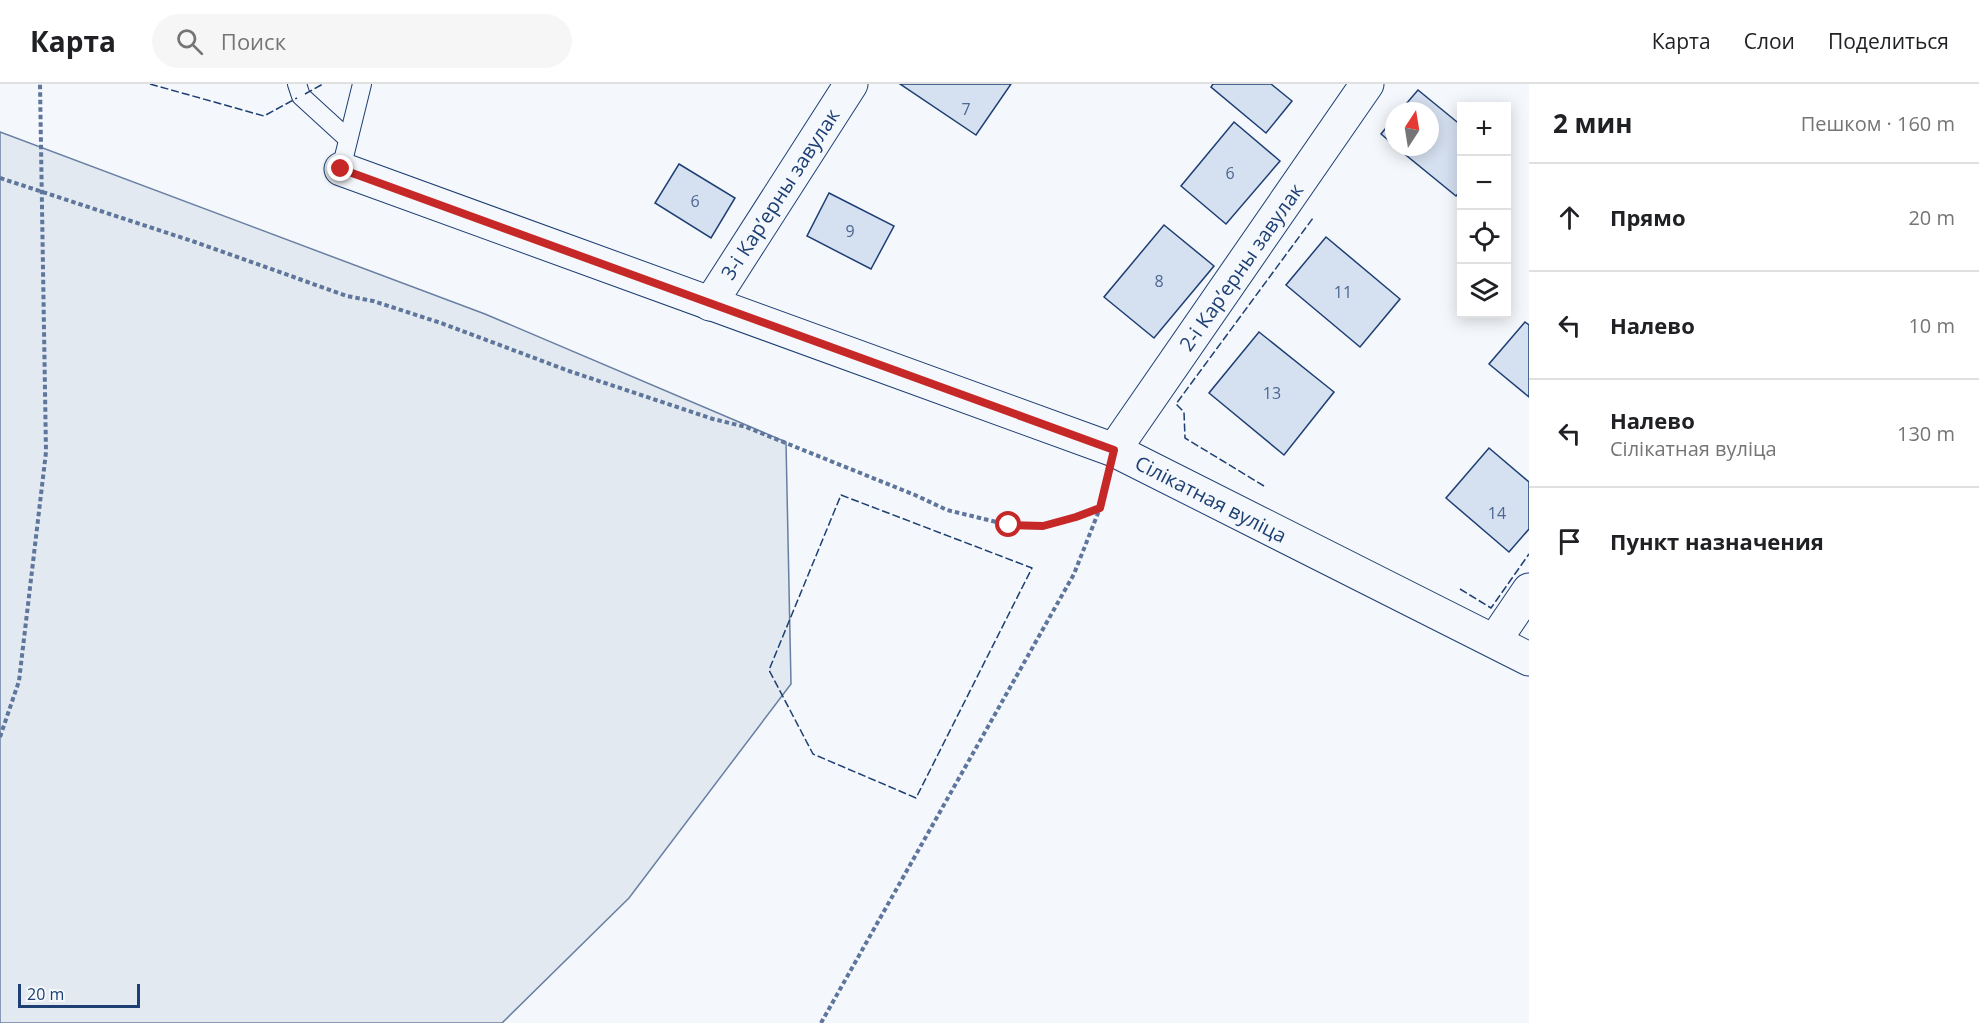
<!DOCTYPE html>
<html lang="ru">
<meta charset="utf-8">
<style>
:root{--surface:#fff;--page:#f6f6f6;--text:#202124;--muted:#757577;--line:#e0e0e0}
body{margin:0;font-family:"Open Sans",sans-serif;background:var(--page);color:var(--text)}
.controls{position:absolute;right:18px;top:18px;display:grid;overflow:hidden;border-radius:0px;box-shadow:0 3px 15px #0003}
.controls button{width:54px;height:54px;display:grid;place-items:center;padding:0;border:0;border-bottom:2px solid var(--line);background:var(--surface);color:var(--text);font:30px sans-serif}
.compass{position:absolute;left:1385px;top:18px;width:54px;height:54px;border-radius:50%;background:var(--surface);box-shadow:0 3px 15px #0003;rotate:12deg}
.scale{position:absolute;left:18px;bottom:15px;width:122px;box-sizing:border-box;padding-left:6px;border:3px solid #1d3f73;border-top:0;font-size:16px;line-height:21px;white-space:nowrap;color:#1d3f73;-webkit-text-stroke:4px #f4f7fb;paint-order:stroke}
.stop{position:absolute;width:18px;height:18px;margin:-14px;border:4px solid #c62828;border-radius:50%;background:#fff}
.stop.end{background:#c62828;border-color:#fff;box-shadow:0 2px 6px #0008}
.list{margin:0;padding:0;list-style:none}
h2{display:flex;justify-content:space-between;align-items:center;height:78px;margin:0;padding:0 24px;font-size:26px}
h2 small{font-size:20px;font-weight:400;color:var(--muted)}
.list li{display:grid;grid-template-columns:39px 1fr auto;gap:18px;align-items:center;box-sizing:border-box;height:108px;padding:0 24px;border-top:2px solid var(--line)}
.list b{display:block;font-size:22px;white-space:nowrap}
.list p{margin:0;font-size:20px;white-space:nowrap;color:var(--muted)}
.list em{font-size:20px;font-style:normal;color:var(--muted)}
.icon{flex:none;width:33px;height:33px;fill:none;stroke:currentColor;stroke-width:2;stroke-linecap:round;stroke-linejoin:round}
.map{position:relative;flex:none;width:1529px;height:939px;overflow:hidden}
header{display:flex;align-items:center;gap:36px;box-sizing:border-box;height:84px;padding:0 30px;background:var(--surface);border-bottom:2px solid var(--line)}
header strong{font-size:28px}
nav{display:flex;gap:33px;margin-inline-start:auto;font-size:21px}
.search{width:420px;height:54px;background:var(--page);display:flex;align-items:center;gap:15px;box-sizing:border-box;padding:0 21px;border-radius:33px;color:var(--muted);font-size:22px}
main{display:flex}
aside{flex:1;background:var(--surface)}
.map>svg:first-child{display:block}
.green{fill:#e3e9f0;stroke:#687fa3;stroke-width:1.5}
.building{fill:#d5e0f0;stroke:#1d3f73;stroke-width:1.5}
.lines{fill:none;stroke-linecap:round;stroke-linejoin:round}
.service-casing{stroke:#1d3f73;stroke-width:20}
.minor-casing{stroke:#1d3f73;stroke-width:35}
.path{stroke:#5e769c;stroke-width:4;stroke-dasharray:4.5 3;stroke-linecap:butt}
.service{stroke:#f4f7fb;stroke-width:18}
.minor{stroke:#f4f7fb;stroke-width:33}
.fence{stroke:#1d3f73;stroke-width:1.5;stroke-dasharray:8 3;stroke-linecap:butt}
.route{stroke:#c62828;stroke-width:8}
.labels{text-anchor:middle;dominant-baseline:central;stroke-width:4.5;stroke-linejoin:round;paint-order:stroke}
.number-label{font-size:16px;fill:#4b6792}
.street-label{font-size:20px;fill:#1d3f73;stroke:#f4f7fb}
</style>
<header>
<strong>Карта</strong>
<div class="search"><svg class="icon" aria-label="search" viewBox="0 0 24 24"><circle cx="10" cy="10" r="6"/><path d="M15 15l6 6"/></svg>Поиск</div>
<nav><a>Карта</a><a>Слои</a><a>Поделиться</a></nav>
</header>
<main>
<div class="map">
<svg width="1529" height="939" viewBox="0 0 1529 939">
<rect width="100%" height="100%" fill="#f4f7fb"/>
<path class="green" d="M0,48l485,182 301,128 5,242 -162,214 -127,125h-502z"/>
<g class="building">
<path d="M900,0h111l-35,51z"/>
<path d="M1213,0h58l21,17 -26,32 -55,-46z"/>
<path d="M1418,6l44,36v63l-6,7 -60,-49h34v-36h-30z"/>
<path d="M1394,34v27l-13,-11z"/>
<path d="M1234,38l46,39 -54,63 -45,-38z"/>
<path d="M679,80l56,34 -24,40 -56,-35z"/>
<path d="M829,109l65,33 -23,43 -64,-33z"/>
<path d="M1164,141l50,41 -60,72 -50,-41z"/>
<path d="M1326,153l74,62 -40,48 -74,-62z"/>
<path d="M1525,238l4,3v72l-40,-33z"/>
<path d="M1259,248l75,60 -50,63 -75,-62z"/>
<path d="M1489,364l40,34v47l-20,23 -63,-54z"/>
</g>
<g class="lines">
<defs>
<g id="service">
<path d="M297,0l4,12 47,43"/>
<path d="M341,85l21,-85"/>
</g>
<g id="minor">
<path d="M341,85l773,281 415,209"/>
<path d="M710,220l141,-220"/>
<path d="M1114,366l253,-366"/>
<path d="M1495,556l34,-50"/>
</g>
</defs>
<use href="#service" class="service-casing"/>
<use href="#minor" class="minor-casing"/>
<g class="path">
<path d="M0,94l195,64 152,54 26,5 68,22 128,48 144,48 33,8 169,68 32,15 62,15 34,1 33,-9 24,-9"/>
<path d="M0,653l19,-56 27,-229 -6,-368"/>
<path d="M821,939l253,-449 26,-66 6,-21"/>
</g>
<use href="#service" class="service"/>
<use href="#minor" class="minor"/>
<g class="fence">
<path d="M150,0l114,32 33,-18"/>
<path d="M305,10l18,-10"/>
<path d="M1264,402l-79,-48 -1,-26 -8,-8 137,-186"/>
<path d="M841,411l191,73 -116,230 -103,-44 -44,-84z"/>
<path d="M1460,505l31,19 38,-54"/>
</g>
</g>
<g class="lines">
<path class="route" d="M341,85l773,281 -14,58 -24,9 -33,9 -34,-1"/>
</g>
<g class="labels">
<g class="number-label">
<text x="966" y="25">7</text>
<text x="1230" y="89">6</text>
<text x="695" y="117">6</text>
<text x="850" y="147">9</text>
<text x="1159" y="197">8</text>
<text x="1343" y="208">11</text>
<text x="1272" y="309">13</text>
<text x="1497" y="429">14</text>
</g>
<g class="street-label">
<text transform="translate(780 110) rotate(-57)">3-і Карʼерны завулак</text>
<text transform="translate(1241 183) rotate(-55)">2-і Карʼерны завулак</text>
<text transform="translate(1211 415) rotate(27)">Сілікатная вуліца</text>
</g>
</g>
</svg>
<div class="controls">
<button>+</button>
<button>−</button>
<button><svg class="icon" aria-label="locate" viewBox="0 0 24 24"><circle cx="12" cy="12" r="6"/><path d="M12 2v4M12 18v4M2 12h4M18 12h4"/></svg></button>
<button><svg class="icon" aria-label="layers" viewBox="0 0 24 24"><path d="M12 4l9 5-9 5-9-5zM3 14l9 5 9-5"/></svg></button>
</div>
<svg class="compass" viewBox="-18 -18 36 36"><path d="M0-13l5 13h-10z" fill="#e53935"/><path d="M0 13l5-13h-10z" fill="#757577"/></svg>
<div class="scale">20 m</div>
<div class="stop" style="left:1009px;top:441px"></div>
<div class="stop end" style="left:341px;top:85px"></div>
</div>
<aside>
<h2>2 мин<small>Пешком · 160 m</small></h2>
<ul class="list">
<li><svg class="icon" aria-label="ahead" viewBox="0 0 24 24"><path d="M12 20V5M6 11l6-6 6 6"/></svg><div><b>Прямо</b></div><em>20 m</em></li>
<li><svg class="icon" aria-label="left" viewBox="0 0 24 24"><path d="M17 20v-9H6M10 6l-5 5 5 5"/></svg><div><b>Налево</b></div><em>10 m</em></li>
<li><svg class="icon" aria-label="left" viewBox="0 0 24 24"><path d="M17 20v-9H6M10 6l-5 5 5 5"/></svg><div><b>Налево</b><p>Сілікатная вуліца</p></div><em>130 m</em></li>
<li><svg class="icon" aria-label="arrive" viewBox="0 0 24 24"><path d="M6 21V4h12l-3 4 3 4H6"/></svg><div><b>Пункт назначения</b></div></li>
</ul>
</aside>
</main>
